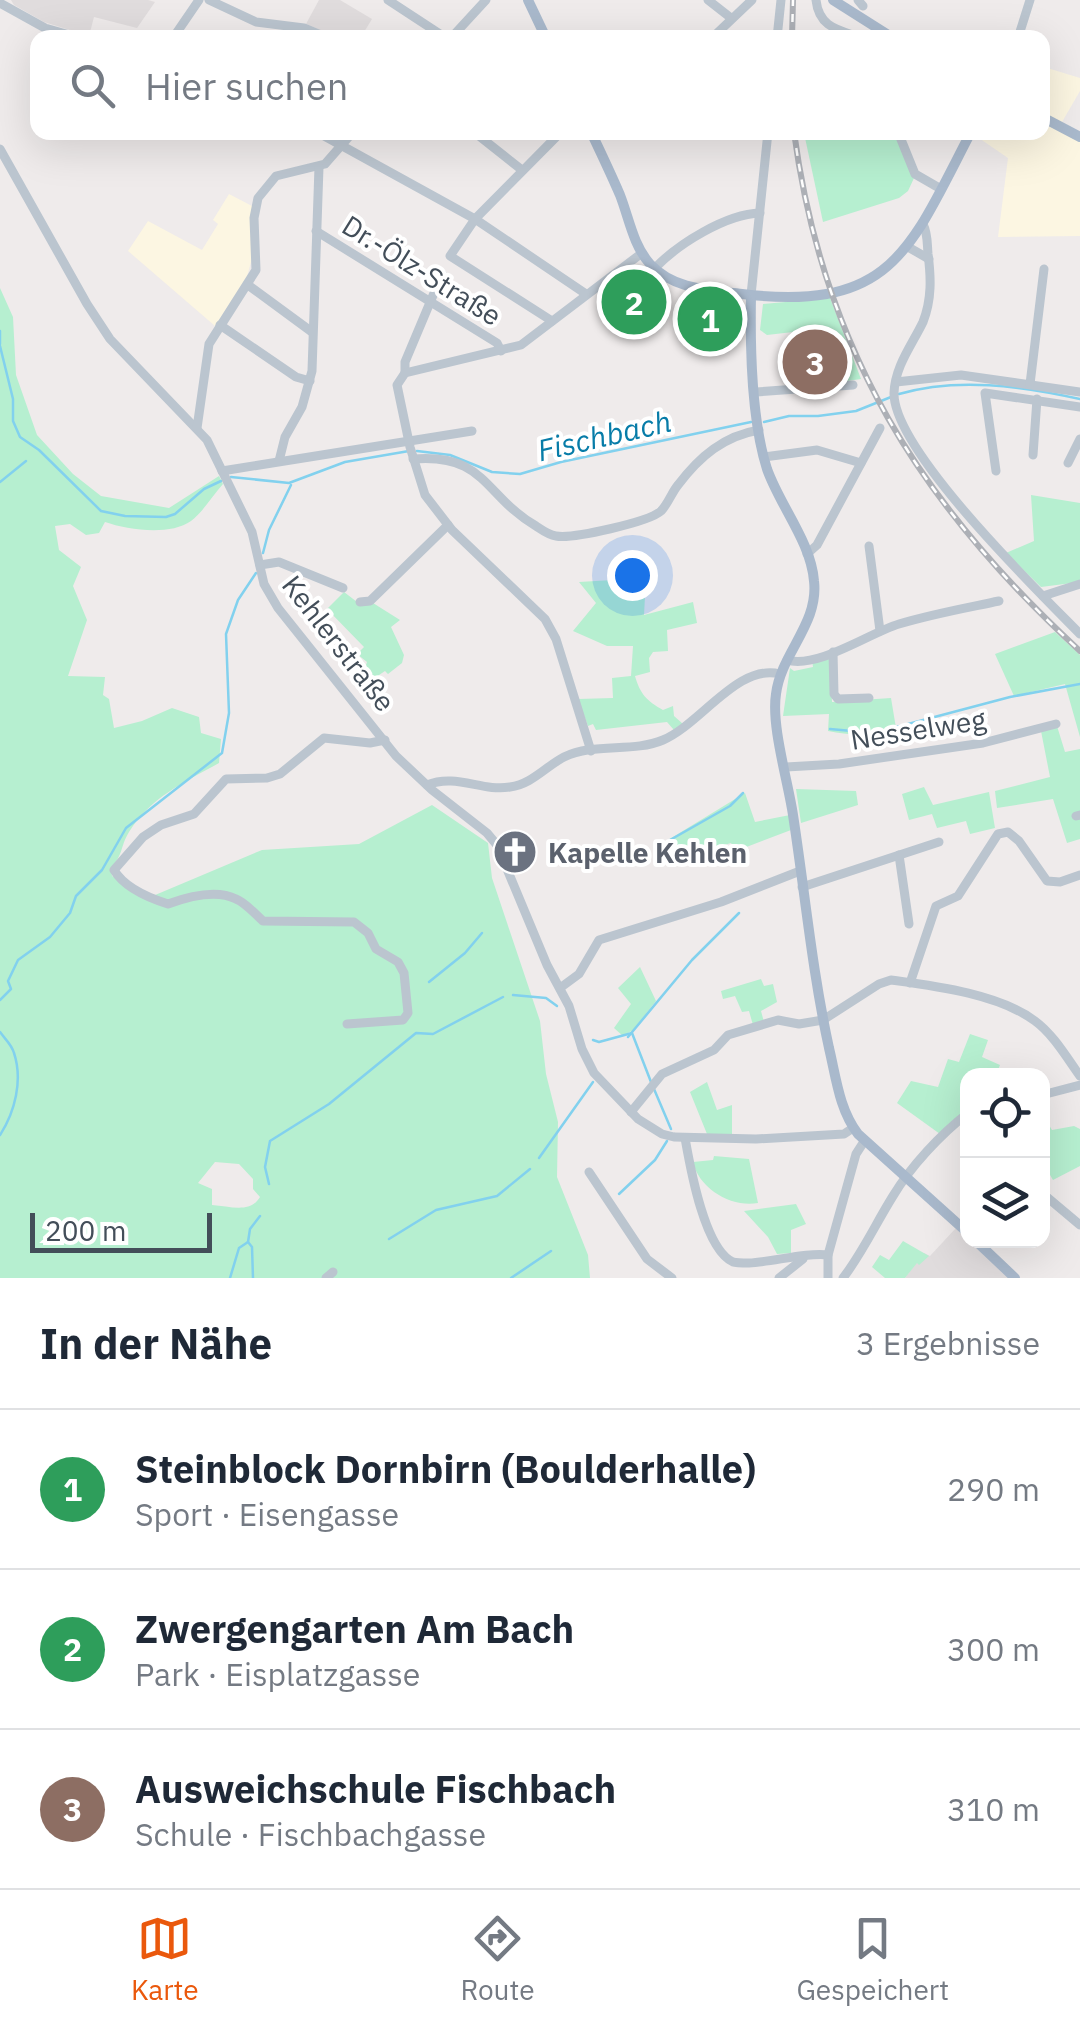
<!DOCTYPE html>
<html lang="de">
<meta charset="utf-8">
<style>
:root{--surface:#fff;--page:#f2f2f3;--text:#1f2937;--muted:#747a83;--line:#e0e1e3;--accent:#ea580c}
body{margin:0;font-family:"IBM Plex Sans",sans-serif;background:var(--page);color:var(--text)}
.controls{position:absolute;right:30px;bottom:30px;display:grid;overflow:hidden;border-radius:20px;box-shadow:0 10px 40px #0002}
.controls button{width:90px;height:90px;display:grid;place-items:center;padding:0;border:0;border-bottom:2px solid var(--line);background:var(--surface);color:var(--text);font:50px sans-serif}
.scale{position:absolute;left:30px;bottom:25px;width:182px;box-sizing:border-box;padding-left:10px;border:5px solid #434e59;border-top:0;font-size:28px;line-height:35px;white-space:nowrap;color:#434e59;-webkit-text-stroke:8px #fff;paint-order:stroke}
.you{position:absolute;left:632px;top:575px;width:35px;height:35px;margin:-25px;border:8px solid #fff;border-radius:50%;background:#1a73e8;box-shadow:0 0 0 15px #1a73e833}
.badge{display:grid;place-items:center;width:65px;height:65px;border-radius:50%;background:var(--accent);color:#fff;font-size:32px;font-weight:700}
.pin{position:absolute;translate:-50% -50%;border:5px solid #fff;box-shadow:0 2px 10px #0006}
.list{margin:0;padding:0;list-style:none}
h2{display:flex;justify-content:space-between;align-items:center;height:130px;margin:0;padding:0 40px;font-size:42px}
h2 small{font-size:32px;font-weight:400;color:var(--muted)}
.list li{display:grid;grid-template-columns:65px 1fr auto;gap:30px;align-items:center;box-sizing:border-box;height:160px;padding:0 40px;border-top:2px solid var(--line)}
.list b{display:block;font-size:38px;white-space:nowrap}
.list p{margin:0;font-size:32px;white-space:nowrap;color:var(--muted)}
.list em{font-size:32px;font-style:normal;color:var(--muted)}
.icon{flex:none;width:55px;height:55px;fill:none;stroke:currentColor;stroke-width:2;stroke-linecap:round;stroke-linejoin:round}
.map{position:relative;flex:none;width:1080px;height:1278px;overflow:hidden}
.search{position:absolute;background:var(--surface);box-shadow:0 10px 40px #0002;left:30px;right:30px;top:30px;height:110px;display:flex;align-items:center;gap:25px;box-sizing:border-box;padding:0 35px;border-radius:20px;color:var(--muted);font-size:38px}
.sheet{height:610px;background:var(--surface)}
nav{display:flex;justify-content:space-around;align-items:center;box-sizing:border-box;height:140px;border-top:2px solid var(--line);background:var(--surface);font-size:28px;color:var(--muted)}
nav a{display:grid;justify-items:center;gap:5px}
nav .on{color:var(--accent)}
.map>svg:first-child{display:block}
.commercial{fill:#fcf6e2}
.education{fill:#e0dcdd}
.green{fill:#b6efd0;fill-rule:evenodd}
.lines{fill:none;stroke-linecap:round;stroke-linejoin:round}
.stream{stroke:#82d1ee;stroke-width:2.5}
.minor{stroke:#bbc5cf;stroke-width:9}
.major{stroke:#a9b9cc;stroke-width:10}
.rail-casing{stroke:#adb0b6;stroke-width:6}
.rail{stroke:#fff;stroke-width:2.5;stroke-dasharray:8;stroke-linecap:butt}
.labels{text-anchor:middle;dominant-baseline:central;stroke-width:8;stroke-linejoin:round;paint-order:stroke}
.street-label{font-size:28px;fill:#434e59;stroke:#fff}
.worship-label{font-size:28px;font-weight:bold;fill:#5b616d;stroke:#fff;text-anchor:start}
.water-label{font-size:30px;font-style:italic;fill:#077ca8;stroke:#fff}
</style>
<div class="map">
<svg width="1080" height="1278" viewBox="0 0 1080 1278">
<rect width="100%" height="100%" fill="#efebeb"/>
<g class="commercial">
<path d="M1044,67l36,11v13l-18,31 18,10v104l-82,1 10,-79 -35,-24 69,-2z"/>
<path d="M229,194l23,12 1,49 -7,25 -31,46 -87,-75 20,-30 54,29 16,-26 -5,-4z"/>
</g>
<g class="education">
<path d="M11,0h137l7,2 -18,26 -43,-11 -5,19 -45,-14 -30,-17z"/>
<path d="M319,0h21l32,19 -11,18h-24l-31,-13z"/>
<path d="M956,1228l12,12 42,38h-105l19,-25 6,3z"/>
</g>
<g class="green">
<path d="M804,133h90l20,45 -6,13 -9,7 -76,24z"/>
<path d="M0,288l13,29 3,58 21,60 36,39 28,22 68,12 50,-32 4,8c-10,11 -20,28 -32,37 -21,15 -63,9 -86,1l-6,11 -13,2 -16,-11 -15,2 4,24 22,17 -8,19 14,34 -19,56 37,1 -2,18 6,4 5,29 28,-7 30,-13 27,9 2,16 20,6 -2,24c-36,20 -68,34 -90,69 -9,15 -5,21 -18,36l1,8 36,22 114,-48 97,-6 73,-39 56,38 4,35 48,143 6,53 12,48 -1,55 31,78 2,23h-590zM215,1162l24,2 14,15v10l7,8c-10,17 -30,9 -48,8v-16l-14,-6z"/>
<path d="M830,298l31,81 -21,3 -4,-41 -42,3 -1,-12 -26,3 -7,-5 3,-26z"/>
<path d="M1031,495l49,8v79l-39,5 -35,-34 28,-12z"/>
<path d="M646,578l-2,37 49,-13 4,21 -30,7 1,21 -15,1 -4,6 1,14 -15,4c5,18 12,25 28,34l10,-4 1,10 9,8 -9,6 -7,-8 -71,8 -3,-6 -5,2 -10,-27 35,-1 -1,-20 19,-2 2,-30h-26l-34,-15 23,-28 -17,-21z"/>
<path d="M344,592l17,13 12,-2 27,17 -9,7 13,28 -2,8 -14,11 -3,-3 -6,4 1,5 -7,-1 -8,-11 2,-6 -10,-8 7,-7 -37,-38z"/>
<path d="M1055,632l25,23v82l-15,-53 -51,12 -19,-42z"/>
<path d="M830,659l2,43 59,-4 5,30c-24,8 -43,8 -68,3l1,-17 -46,2 7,-48 4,3 19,-4 -1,-7z"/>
<path d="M1057,726l8,26 15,-3v90l-13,4 -14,-44 -56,9 -2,-17 55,-14 -9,-46z"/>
<path d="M924,787l9,18 56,-13 6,36 -25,6 -4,-13 -29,7 -5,-14 -23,6 -7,-26z"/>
<path d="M796,789l60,2 2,14 -57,18z"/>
<path d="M745,793l10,29 35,-7 1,15 -55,21 -5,-8 -51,15 -12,-18z"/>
<path d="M640,967l16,34 -23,29 -10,6 -9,-8 17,-24 -13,-16z"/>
<path d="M761,979l3,7 9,-2 4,18 -16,9 3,11 -11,3 -4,-14 -7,1 -7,-16 -12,3 -2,-8z"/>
<path d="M970,1034l18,6 -6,17 18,8 -4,10 -28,1 -1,33 -27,25 -43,-31 14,-22 27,6 10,-28 11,3z"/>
<path d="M707,1082l10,28 15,-5v30l-25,-1 -17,-42z"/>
<path d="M1049,1125l3,5 22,-4 6,3v37l-27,14 -10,-17v-37z"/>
<path d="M714,1156l35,3 9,44c-26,5 -59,-14 -65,-41l20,-2z"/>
<path d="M796,1204l10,20 -15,6v23l-14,1 -9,-17 -24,-26z"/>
<path d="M903,1241l26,15 -10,9 -2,-2 -12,15h-20l-13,-11 8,-12 9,5z"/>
</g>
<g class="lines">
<g class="stream">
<path d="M0,331v13"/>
<path d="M0,346l13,53v22l7,16 19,13 62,61 24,5 41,1 9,-3 29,-25 17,-8"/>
<path d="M899,394c58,-17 122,-8 181,5"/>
<path d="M764,422l25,-6h29l38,-5 35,-14"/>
<path d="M417,451l33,4 42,17 28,2 41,-12 190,-40"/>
<path d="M231,477l58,6 56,-21 64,-11"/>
<path d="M0,482l26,-21"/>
<path d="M263,553l6,-23 22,-45"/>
<path d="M830,729l44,4 136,-36 70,-13"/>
<path d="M670,840l60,-34 13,-13"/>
<path d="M429,982l36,-29 17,-20"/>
<path d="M513,995l33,3 11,8"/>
<path d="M0,1000l11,-11 -3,-8 10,-21 32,-23 20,-24 6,-17 26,-26 24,-42 96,-75 7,-40 -3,-79 12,-34 18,-27"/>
<path d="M0,1032c5,7 12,13 14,21 9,27 1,59 -14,82"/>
<path d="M628,1037l64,-77 47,-47"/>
<path d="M593,1040l6,2 33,-9 19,49"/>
<path d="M654,1089l17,40"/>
<path d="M539,1158l54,-76"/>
<path d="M269,1184l-4,-17 5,-26 59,-37 87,-71 17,1 70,-37"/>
<path d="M619,1194l36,-34 12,-19"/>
<path d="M389,1239l47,-29 61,-14 33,-27"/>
<path d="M230,1278l9,-30 9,-6"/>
<path d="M253,1278l-1,-31 -4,-5 2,-13 10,-13"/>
<path d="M511,1278l40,-27"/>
</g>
<g class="minor">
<path d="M209,0l47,22 48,6 24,10"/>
<path d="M388,0l58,38"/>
<path d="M708,0l23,18"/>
<path d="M816,0c3,28 23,30 46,38"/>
<path d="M858,0l5,6"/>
<path d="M0,3l45,25 35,10"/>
<path d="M173,38l26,-38"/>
<path d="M451,38l35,-38"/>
<path d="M712,38l40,-38"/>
<path d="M777,38l4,-38"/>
<path d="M1018,38l12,-38"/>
<path d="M317,132l158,87 111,75"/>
<path d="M474,132l48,38"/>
<path d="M898,132l17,42 26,15"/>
<path d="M0,149l87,155 23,35 97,101 45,92 12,52 14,24 118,148 36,34 55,43 10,12 50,120 22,41 13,43 12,24 44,46 24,15 12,3 82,2 88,-5 9,-6"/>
<path d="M923,224c5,10 4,19 5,30 3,23 4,45 -5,68 -11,23 -28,44 -29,71 -1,57 144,198 186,241"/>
<path d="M316,231l181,112 4,8"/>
<path d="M908,247l21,12"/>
<path d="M655,268c23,-24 71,-54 105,-55"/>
<path d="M248,285l64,47"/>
<path d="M751,295l17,-163"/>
<path d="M552,321l-102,-65 25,-37 86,-87"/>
<path d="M220,325l76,52 14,4"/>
<path d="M405,373v-11l37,-88"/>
<path d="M896,382l65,-7 119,17"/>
<path d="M1030,384l14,-115"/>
<path d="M756,392l97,-7"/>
<path d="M197,428l12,-84 47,-74 -2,-52 4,-20 18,-22 49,-12 28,-32"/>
<path d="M1033,455l4,-56"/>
<path d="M764,457l53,-7 44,13"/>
<path d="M413,459c73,-6 71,37 123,67 6,4 13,9 20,10 17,3 93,-14 105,-25 7,-7 11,-19 17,-26 22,-29 46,-49 81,-55"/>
<path d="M279,461l6,-24 17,-30 10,-36 7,-204"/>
<path d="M1068,463l12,-24"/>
<path d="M222,471l250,-40"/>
<path d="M996,471l-11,-78 95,14"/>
<path d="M869,546l11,85"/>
<path d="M807,554l10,-9 63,-117"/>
<path d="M260,565l19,-3 64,26"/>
<path d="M1043,596l37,-12"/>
<path d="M360,602l10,-1 78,-76"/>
<path d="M833,652l1,42 4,5 31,-1"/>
<path d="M787,660c31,9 82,-27 112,-36 33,-10 67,-16 100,-23"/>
<path d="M591,751l-35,-112 -11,-20 -93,-89 -27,-35 -15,-48 -13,-62 8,-12 116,-28 121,-92"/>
<path d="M786,767l53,-3 144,-21 73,-19"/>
<path d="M427,785c29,-12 55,7 83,2 22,-3 35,-20 54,-30 30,-15 69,-4 99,-17 38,-16 75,-77 117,-66"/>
<path d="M1076,816l4,-1"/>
<path d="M899,855l10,69"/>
<path d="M802,887l137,-45"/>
<path d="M910,983l26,-77 22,-10 40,-62 10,-2 11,9 28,40 13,1 20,-7"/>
<path d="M560,988l19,-14 20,-34 122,-38 79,-31"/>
<path d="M347,1024l56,-4 5,-7 -4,-40 -6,-11 -22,-13 -8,-16 -14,-11 -91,-1c-8,-7 -17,-18 -27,-22 -20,-10 -49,-2 -68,5 -19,-6 -44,-17 -54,-34l29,-33 18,-12 33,-11 32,-35 41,-1 13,-4 44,-36 46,5 15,-3"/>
<path d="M1042,1095l38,-10"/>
<path d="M631,1112l31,-38 52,-24 14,-15 50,-15 21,4 24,-4 56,-36 12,-4c44,6 108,14 144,41 18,13 32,37 45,55"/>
<path d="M685,1138c5,28 19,111 48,124 3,1 13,1 16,1 23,-1 59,-11 79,-8"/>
<path d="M589,1172l58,87 25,19"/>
<path d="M1042,1193l38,32"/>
<path d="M326,1278l7,-6"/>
<path d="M779,1278l24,-19"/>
<path d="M828,1278v-23l28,-101 9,-14"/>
<path d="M843,1278c20,-26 33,-55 50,-82 18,-30 47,-61 75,-83"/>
</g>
<g class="major">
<path d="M528,0l18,38"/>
<path d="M833,0l60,38"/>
<path d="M1042,117l38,20"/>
<path d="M591,132c10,21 20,42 29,63 9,23 13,50 30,69 24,26 60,26 92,30 151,18 168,-45 229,-162"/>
<path d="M751,295c-1,53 0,124 16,174 13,37 44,73 47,112 5,43 -33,72 -38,113 -5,32 12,87 17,121 12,78 19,155 36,233 7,29 10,61 29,86l110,99"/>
<path d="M975,1240l40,38"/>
</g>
<defs>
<g id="rail">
<path d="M792,38l1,-38"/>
<path d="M794,132c29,218 127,373 286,519"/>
</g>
</defs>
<use href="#rail" class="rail-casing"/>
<use href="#rail" class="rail"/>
</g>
<defs>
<symbol id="church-disc" viewBox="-11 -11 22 22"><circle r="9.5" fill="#6b7280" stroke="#fff"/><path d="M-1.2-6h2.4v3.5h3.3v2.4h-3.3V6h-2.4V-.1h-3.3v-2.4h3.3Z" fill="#fff"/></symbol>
</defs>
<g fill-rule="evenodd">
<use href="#church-disc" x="490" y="827" width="50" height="50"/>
</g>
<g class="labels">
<g class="street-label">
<text transform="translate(422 270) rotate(32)">Dr.-Ölz-Straße</text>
<text transform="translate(339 643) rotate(52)">Kehlerstraße</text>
<text transform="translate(918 729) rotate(-9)">Nesselweg</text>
</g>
<g class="worship-label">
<text x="548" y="852">Kapelle Kehlen</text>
</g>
<g class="water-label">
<text transform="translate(604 435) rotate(-13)">Fischbach</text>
</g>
</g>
</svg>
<div class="controls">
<button><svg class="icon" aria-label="locate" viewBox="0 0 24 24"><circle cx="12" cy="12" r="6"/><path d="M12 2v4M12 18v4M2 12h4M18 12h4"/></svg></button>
<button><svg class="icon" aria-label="layers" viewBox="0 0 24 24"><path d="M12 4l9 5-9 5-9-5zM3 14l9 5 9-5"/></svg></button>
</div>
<div class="scale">200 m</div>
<div class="you"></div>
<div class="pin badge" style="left:710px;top:319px;background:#2e9e5b">1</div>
<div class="pin badge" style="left:634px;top:302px;background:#2e9e5b">2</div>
<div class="pin badge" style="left:815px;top:362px;background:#8d6e63">3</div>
<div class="search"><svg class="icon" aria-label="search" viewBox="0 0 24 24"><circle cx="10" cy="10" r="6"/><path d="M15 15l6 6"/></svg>Hier suchen</div>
</div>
<section class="sheet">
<h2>In der Nähe<small>3 Ergebnisse</small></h2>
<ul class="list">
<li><span class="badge" style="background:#2e9e5b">1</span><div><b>Steinblock Dornbirn (Boulderhalle)</b><p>Sport · Eisengasse</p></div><em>290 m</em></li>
<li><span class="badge" style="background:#2e9e5b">2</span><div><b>Zwergengarten Am Bach</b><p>Park · Eisplatzgasse</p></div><em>300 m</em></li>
<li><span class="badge" style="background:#8d6e63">3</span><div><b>Ausweichschule Fischbach</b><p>Schule · Fischbachgasse</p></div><em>310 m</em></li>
</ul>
</section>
<nav>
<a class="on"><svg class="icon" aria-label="map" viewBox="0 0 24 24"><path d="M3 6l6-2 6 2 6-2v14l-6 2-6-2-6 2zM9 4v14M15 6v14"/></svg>Karte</a>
<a><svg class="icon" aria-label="directions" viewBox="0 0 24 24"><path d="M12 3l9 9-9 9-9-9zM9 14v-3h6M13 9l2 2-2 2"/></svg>Route</a>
<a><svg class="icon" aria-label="saved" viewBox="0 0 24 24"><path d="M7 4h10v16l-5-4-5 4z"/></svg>Gespeichert</a>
</nav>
